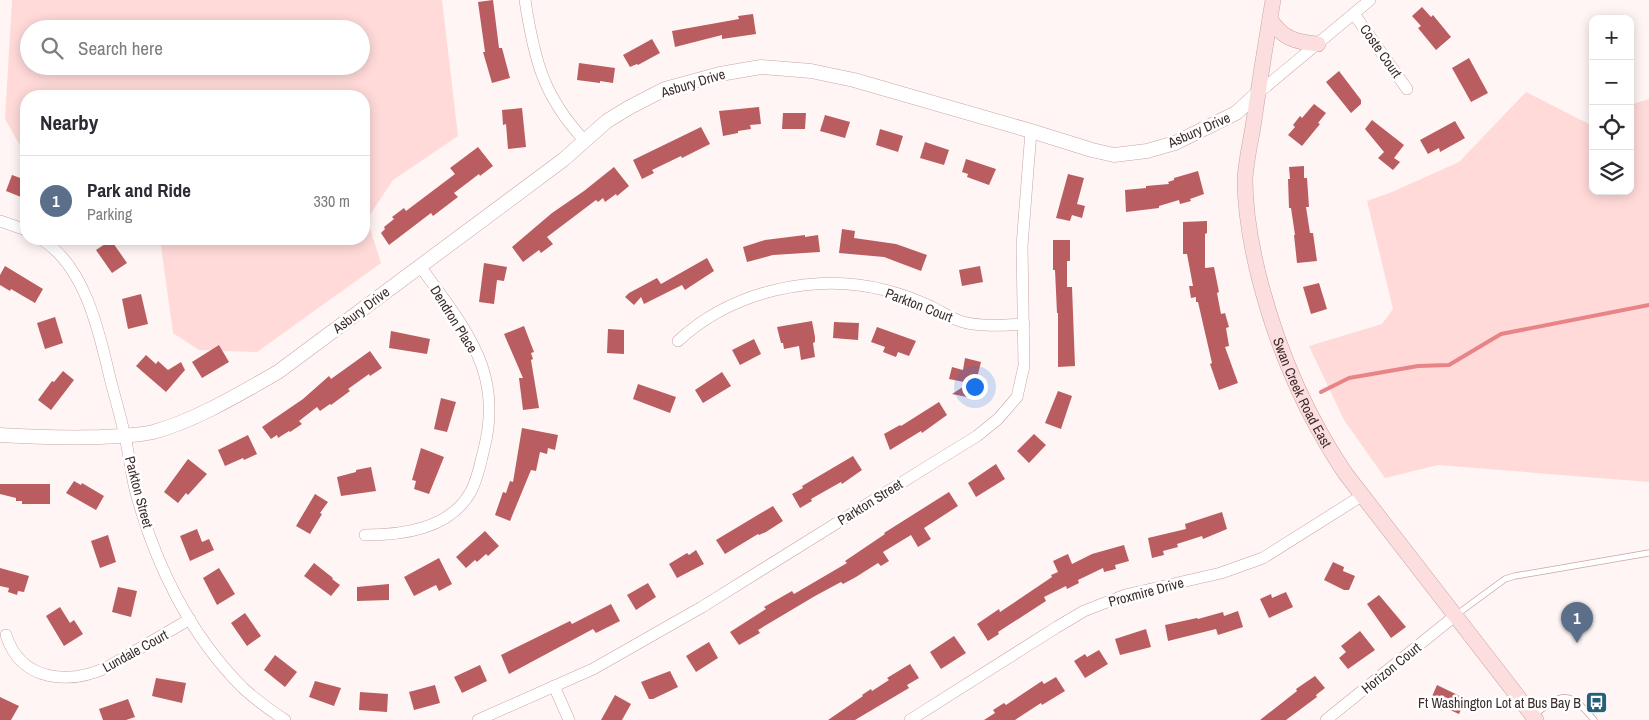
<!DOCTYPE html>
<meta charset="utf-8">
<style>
:root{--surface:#fff;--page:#f7f7f7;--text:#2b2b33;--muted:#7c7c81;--line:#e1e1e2;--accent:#255f78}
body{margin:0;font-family:"Archivo Narrow",sans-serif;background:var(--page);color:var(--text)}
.controls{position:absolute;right:15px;top:15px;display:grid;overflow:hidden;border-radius:10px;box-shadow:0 2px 12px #0003}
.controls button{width:45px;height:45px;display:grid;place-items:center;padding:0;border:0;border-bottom:1px solid var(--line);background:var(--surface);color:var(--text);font:25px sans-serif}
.you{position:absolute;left:974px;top:386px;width:18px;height:18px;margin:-12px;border:4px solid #fff;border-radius:50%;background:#1a73e8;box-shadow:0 0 0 8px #1a73e833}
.badge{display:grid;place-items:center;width:32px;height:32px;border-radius:50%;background:var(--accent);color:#fff;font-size:16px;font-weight:700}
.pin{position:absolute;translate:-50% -41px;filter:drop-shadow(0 1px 2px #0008)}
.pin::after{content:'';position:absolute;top:26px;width:18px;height:15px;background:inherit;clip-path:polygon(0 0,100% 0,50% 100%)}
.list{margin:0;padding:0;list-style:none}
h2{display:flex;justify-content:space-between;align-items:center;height:65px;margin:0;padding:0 20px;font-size:21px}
h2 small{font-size:16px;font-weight:400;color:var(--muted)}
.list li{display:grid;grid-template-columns:32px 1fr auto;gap:15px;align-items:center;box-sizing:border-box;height:90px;padding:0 20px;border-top:1px solid var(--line)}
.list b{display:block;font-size:19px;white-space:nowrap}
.list p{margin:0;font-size:16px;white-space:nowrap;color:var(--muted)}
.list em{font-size:16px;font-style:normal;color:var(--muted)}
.icon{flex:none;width:28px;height:28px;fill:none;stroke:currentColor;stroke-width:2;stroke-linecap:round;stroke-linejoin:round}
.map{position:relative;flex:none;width:1649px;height:720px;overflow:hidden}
.search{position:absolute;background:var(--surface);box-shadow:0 2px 12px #0003;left:20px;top:20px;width:350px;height:55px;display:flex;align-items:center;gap:12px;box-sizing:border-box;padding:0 18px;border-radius:28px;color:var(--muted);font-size:19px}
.panel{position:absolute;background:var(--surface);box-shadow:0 2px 12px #0003;left:20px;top:90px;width:350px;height:155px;border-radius:20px}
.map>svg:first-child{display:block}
.green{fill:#ffdad9;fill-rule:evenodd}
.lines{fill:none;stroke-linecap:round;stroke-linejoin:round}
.stream{stroke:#e68486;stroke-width:4}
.building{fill:#ba5d60}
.service-casing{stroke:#cba4a3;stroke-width:7}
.minor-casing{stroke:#cba4a3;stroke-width:12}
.tertiary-casing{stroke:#cba4a3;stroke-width:15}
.secondary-casing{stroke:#cba4a3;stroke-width:16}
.service{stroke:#fff;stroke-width:5.5}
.minor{stroke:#fff;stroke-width:11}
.tertiary{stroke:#fff;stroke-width:14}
.secondary{stroke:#fddedf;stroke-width:15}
.labels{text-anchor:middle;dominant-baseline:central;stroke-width:5;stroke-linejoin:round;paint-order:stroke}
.street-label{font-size:14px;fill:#3d2d2d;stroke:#fff}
.poi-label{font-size:14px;fill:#3d2d2d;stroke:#fff;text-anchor:end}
</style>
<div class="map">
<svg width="1649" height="720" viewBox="0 0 1649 720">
<rect width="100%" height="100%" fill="#fef5f4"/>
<g class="green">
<path d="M12,0h430l16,136 -65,44 -26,39 14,44 -124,89 -58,-2 -26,-17 -13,-94h204v-143h-338v60l-21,-37zM29,29h332v37h-332z"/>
<path d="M1526,92l67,34v65h37v-82l3,-5 16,-5v383l-211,-17 -53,13 -41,-58 -35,-74 73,-22 11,-15 -26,-108 25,-9 67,-30z"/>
</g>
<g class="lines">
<path class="stream" d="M1321,392l28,-14 69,-12 31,-1 52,-31 148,-29"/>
</g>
<g class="building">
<path d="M493,0l6,48h3l8,30 -18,5 -9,-31h2l-7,-50z"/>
<path d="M1422,7l9,10 2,-2 18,22 -15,13 -18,-22 3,-2 -9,-10z"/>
<path d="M753,14l3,20 -34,5v-4l-47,12 -3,-16 67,-12 -1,-3z"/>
<path d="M652,39l8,14 -22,12 -1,-1 -7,3 -7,-12z"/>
<path d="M1469,58l19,35 -17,9 -19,-34z"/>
<path d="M579,63l36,5 -2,15 -13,-2v2l-23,-3z"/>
<path d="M1339,71l22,29v4l-10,9 -25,-31z"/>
<path d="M1314,104l12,9 -8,10 2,1 -18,22 -14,-11 7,-8 -2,-2 7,-9 2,2z"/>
<path d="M759,107l2,17 -11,1 1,4 -13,2v2l-15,3 -4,-25z"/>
<path d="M522,108l4,39 -18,2 -2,-25 -3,1 -1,-15z"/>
<path d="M783,113h23l-1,16h-23z"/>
<path d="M825,115l25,7 -5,16 -25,-7z"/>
<path d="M1372,120l32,25 -10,13 6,4 -7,8 -15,-12 6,-6 -19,-23z"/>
<path d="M1455,121l10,17 -25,14 -1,-4 -11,6 -8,-14z"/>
<path d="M701,127l9,17 -28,14 -1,-2 -29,14 2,3 -12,6 -9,-19z"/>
<path d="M880,129l23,7 -5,16 -22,-7z"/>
<path d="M925,142l24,8 -5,15 -24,-7z"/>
<path d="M478,147l15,19 -13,10 -1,-2 -25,19 4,4 -25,19 -2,-3 -42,32 -8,-12 4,-4 -1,-2 10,-8 -2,-2 12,-9 2,3 49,-37 -5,-6z"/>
<path d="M966,159l30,10 -7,16 -22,-8 1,-3 -6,-2z"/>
<path d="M1304,166v12h3l2,29h-3l4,26h3l4,28 -20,2 -3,-28h1l-4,-27h-2l-1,-29h2l-1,-12z"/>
<path d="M614,167l15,19 -12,10 -1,-2 -11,8 -2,-4 -5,4 -2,-2 -49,37 6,7 -12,9 -2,-3 -16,12 -11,-15 40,-34 32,-22z"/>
<path d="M1198,171l6,23 -14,5 1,2 -11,3 -1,-4 -20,6v2l-33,4 -1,-22 21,-2v-2l23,-2 -1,-2 6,-2v-2z"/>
<path d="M1068,174l16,4 -7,26 8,2 -3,12 -10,-3 -2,6 -14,-3z"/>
<path d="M12,175l14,5v19l-20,-8z"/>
<path d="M1207,221v12l-2,1v34l9,-1 5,25 -2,1 4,21 4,-1 4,14 -3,1 3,18 -4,1 13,36 -19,7 -9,-26 2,-1 -14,-61h-2v-5l-5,1 -2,-12h4l-6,-32h-4v-32z"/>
<path d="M842,229l13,2 -1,7 42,6 31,11 -6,16 -37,-14 -45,-4z"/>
<path d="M805,235v2l13,-2 2,17 -47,3 -26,7 -4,-15 22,-7z"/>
<path d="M111,240l16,23 -15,10 -16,-23z"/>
<path d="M1053,240h17v21h-3v26h5l3,79 -17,1v-54h-1l-2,-43h-2z"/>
<path d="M707,258l7,13 -29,19 -3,-5 -38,19 -3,-7 -7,8 -9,-8 4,-4 28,-15 4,6z"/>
<path d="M484,263l23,4 -3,14 -7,-1 -3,24 -15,-2z"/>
<path d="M5,266l38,23 -8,14 -24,-14 -1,2 -10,-6v-10z"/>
<path d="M980,266l3,16 -21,4 -3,-16z"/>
<path d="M1319,283l8,26 -16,5 -8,-27z"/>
<path d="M141,294l7,30 -20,5 -6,-30z"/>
<path d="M55,317l8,26 -18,6 -8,-26z"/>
<path d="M812,321l3,16v5l-2,1 2,14 -14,3 -2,-14 -15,3 -1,-6h-2l-4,-16z"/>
<path d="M834,322l25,1 -1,17 -25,-2z"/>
<path d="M524,326l10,26 -3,1 2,6 -2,1 8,48 -16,2 -4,-32h4l-19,-44z"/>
<path d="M877,327l39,14 -7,15 -11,-4 -2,5 -13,-5 2,-5 -14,-5z"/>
<path d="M608,329l16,1v24l-17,-1z"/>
<path d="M391,331l39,8 -3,15 -38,-6z"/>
<path d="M754,339l7,15 -21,11 -8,-15z"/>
<path d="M219,345l10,17 -27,16 -10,-16z"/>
<path d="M370,351l12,17 -12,8 -1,-2 -21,15 2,2 -19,14 -1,-1 -10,7 -3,-4 -18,14 3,3 -12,8 -1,-1 -11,7 -1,-3 -6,4 -9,-12 41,-28 26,-23 2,3z"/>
<path d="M146,355l10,9 2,-3 10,9 13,-8 4,8 -19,22 -30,-26z"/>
<path d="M965,358l16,4 -9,36 -20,-4 17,-11 -20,-4 3,-12 11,3z"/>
<path d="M63,371l11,9 -23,30 -13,-10 14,-19 2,1z"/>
<path d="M722,372l9,14 -28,17 -8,-13z"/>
<path d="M638,384l38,13 -6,16 -37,-14z"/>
<path d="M1058,391l14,5 -11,33 -16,-6z"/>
<path d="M441,398l15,4 -9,30 -13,-3z"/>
<path d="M939,402l8,13 -25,18 -1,-2 -31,19 -6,-16 16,-9 1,1z"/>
<path d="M522,428l36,7 -3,15 -7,-2 -1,6 -7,-2 -4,19 -5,-1 -21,51 -15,-6 8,-23 3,1 4,-12 3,1z"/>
<path d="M1034,434l12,11 -17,18 -12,-12z"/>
<path d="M248,435l9,19 -13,6 -1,-2 -18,8 -7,-16z"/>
<path d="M421,448l23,9 -15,37 -15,-5 2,-8 -4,-1z"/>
<path d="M853,456l9,14 -20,14 -1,-2 -30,17 1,2 -12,7 -8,-14 11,-6 -1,-2z"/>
<path d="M188,459l19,15 -19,21 -2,-2 -8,10 -14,-11z"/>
<path d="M996,464l9,15 -29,18 -8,-14z"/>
<path d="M371,467l5,24 -35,5 -4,-19 19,-5v-2z"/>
<path d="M74,481l7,4 1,-2 22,13 -8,14 -30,-17z"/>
<path d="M0,484h50v20h-28v-3h-6v-3l-16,-4z"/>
<path d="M949,492l9,14 -34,22 7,11 -13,8 -7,-12 -28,17 6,9 -8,5 -3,-3 -22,14 -13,7 -2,-2 -26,14 -57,34 2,3 -21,12 -9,-13 36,-23 -2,-2 28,-16 2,3 53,-31 -2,-2 40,-27 -1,-1z"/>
<path d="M315,494l13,8 -8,11 2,1 -12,20 -14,-8z"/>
<path d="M773,506l10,15 -17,11 -7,3 -1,-1 -33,20 -9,-14z"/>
<path d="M1222,512l5,17 -24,10 -1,-3 -25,8 1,3 -15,4 1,4 -12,3 -4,-20 38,-9 -1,-5z"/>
<path d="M197,529l5,13 7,-3 5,11 -24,11 -10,-25z"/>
<path d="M485,531l14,15 -11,10 -2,-2 -9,8 -2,-2 -9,8 -10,-11z"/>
<path d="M108,535l8,27 -16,6 -9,-27z"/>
<path d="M1124,545l5,16 -14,4 1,4 -12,3 -1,-4 -25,12 1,3 -12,6 -1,-3 -22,11 2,4 -48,31 1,2 -11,7 -11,-17 22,-15 1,3 52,-35 -1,-2 7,-3 -5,-11 15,-7 4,10 20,-10z"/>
<path d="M696,550l8,14 -27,14 -8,-14 18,-11 2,2z"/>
<path d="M439,558l13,26 -13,7 -3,-6 -22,11 -10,-19z"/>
<path d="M1333,562l11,5 -1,4 12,5 -6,14h-5l-20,-10z"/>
<path d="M314,563l19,15 -1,1 8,6 -9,11 -27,-20z"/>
<path d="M0,568l29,8 -5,16 -6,-1 -1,4 -9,-3 1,-4 -9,-2z"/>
<path d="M219,568l16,26 -18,11 -14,-27z"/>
<path d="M648,583l8,14 -20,13 -9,-15z"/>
<path d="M389,584v16l-32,1v-14z"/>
<path d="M118,587l19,4 -6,26 -19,-5z"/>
<path d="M1286,592l7,15 -24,11 -9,-19 11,-5 1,4z"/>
<path d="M1379,595l27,32 -15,11 -24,-34z"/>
<path d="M611,604l9,17 -24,12 -3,-4 -84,45 -8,-19 69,-34 2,3z"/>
<path d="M60,607l10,16 4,-3 9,14 -19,12 -18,-30z"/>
<path d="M1238,611l5,16 -25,8 -2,-6 -48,12 -3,-16 32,-7 1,1 25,-7 1,4z"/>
<path d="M245,613l16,23 -14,10 -16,-23z"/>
<path d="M1146,629l5,18 -31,8 -5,-16z"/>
<path d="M1360,631l15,19 -27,19 -9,-11 7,-6 -5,-6z"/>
<path d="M954,636l12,17 -25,16 -11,-17z"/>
<path d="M709,642l9,16 -22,14 -10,-16z"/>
<path d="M1099,650l9,14 -23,14 -11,-17 11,-7 2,3z"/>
<path d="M275,655l22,17 -12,15 -21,-17z"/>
<path d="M910,664l9,14 -12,7 2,3 -54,32h-27l35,-24 -1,-1 9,-6 1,2 17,-11 -2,-2z"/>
<path d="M480,665l7,16 -25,12 -8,-16z"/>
<path d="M670,671l8,16 -25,12h-4l-8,-17z"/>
<path d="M1315,676l10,12 -9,7 1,2 -31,23h-26l37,-29 -1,-2z"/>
<path d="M1056,677l9,14 -23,14 -1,-2 -26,17h-31l11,-7 -2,-3 11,-7 2,2 36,-24 2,3z"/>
<path d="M156,678l30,5 -4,20 -30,-7z"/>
<path d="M315,681l26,7 -7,18 -25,-9z"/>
<path d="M435,685l5,18 -26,7 -5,-18z"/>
<path d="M1437,685l29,14 -7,15 -29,-13z"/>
<path d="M360,692l28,2 -1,18 -28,-2z"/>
<path d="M615,695l16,9 -9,16h-21z"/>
<path d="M0,697l19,9 -8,14h-11z"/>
<path d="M128,699l7,18 -9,3h-23l-4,-11z"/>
</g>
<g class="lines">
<defs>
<g id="service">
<path d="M1456,615l49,-36 10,-3 134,-23"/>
<path d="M1534,715c29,-23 35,-25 60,5"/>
</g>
<g id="minor">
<path d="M525,0c9,59 18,96 59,140"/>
<path d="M1354,14l53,75"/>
<path d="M1257,94l113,-94"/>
<path d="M0,221l26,9"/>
<path d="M41,239c44,27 58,92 69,139 5,20 11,39 15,59 4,17 6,35 10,52 19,73 54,145 108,199 13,12 27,22 42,32"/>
<path d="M678,341c54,-50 137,-69 207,-51 16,4 32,10 47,17 10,5 20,12 31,15 20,5 41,3 61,2"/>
<path d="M365,535c38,0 84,-6 105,-42 8,-14 10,-29 14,-44 7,-27 7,-57 -2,-83 -13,-37 -40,-69 -62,-100"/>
<path d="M6,635c15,47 63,50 102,32l82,-48"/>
<path d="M554,686l15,34"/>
<path d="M478,720l115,-51 37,-21 72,-41 228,-142 47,-29 21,-17 19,-22 7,-31 -2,-120 9,-115"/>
<path d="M910,720l147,-93 27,-16 41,-16 96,-22 42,-15 100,-63"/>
<path d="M1326,720l130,-105"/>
</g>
<path id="tertiary" d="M0,435c33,2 66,3 100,2 18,-1 36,-1 53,-5 42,-11 88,-39 125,-60l285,-212 44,-39 23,-14 35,-18 55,-15 41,-7 50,4 43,9 177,51 61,19 22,5 33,-4 28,-8 61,-30 21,-19"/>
<g id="secondary">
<path id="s1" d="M1273,0c-7,42 -14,85 -20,127 -3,17 -7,35 -8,52 0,33 6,66 14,98 18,71 45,135 86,196l191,247"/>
<path d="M1270,19c13,20 26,23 48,25"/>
</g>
</defs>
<use href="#service" class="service-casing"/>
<use href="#minor" class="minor-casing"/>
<use href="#tertiary" class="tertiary-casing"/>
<use href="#secondary" class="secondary-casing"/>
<use href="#service" class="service"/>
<use href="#minor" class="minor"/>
<use href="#tertiary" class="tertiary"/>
<use href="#secondary" class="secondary"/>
</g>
<defs>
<symbol id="bus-square" viewBox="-11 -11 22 22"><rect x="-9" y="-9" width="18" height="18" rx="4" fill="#255f78" stroke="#fff"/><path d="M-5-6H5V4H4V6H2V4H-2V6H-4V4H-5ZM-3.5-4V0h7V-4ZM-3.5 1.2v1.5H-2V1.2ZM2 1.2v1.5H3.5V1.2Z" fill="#fff"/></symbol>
</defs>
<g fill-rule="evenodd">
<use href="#bus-square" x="1584" y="690" width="25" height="25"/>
</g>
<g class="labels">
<g class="street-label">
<text transform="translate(1381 51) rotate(55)">Coste Court</text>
<text transform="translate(693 83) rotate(-17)">Asbury Drive</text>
<text transform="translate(1199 130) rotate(-24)">Asbury Drive</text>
<text transform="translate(919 305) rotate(21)">Parkton Court</text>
<text transform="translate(361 310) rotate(-37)">Asbury Drive</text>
<text transform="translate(454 319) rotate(58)">Dendron Place</text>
<text stroke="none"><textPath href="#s1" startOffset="404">Swan Creek Road East</textPath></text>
<text transform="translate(139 492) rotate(75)">Parkton Street</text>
<text transform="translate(870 502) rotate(-32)">Parkton Street</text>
<text transform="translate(1146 592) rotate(-15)">Proxmire Drive</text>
<text transform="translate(135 651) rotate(-29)">Lundale Court</text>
<text transform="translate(1391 668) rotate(-39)">Horizon Court</text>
</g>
<g class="poi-label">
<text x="1581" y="703">Ft Washington Lot at Bus Bay B</text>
</g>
</g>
</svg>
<div class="controls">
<button>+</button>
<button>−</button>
<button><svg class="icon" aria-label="locate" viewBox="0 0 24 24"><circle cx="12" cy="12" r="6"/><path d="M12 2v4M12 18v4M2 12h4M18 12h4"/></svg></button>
<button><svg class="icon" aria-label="layers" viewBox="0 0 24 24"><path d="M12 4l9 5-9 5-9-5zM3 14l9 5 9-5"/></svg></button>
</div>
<div class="you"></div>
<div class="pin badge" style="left:1577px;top:643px;background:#5c6f8a">1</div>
<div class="search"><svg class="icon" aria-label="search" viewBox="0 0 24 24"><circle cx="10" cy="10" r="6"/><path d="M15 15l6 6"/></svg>Search here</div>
<section class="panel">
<h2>Nearby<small></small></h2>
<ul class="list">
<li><span class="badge" style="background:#5c6f8a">1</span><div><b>Park and Ride</b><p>Parking</p></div><em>330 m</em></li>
</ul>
</section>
</div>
